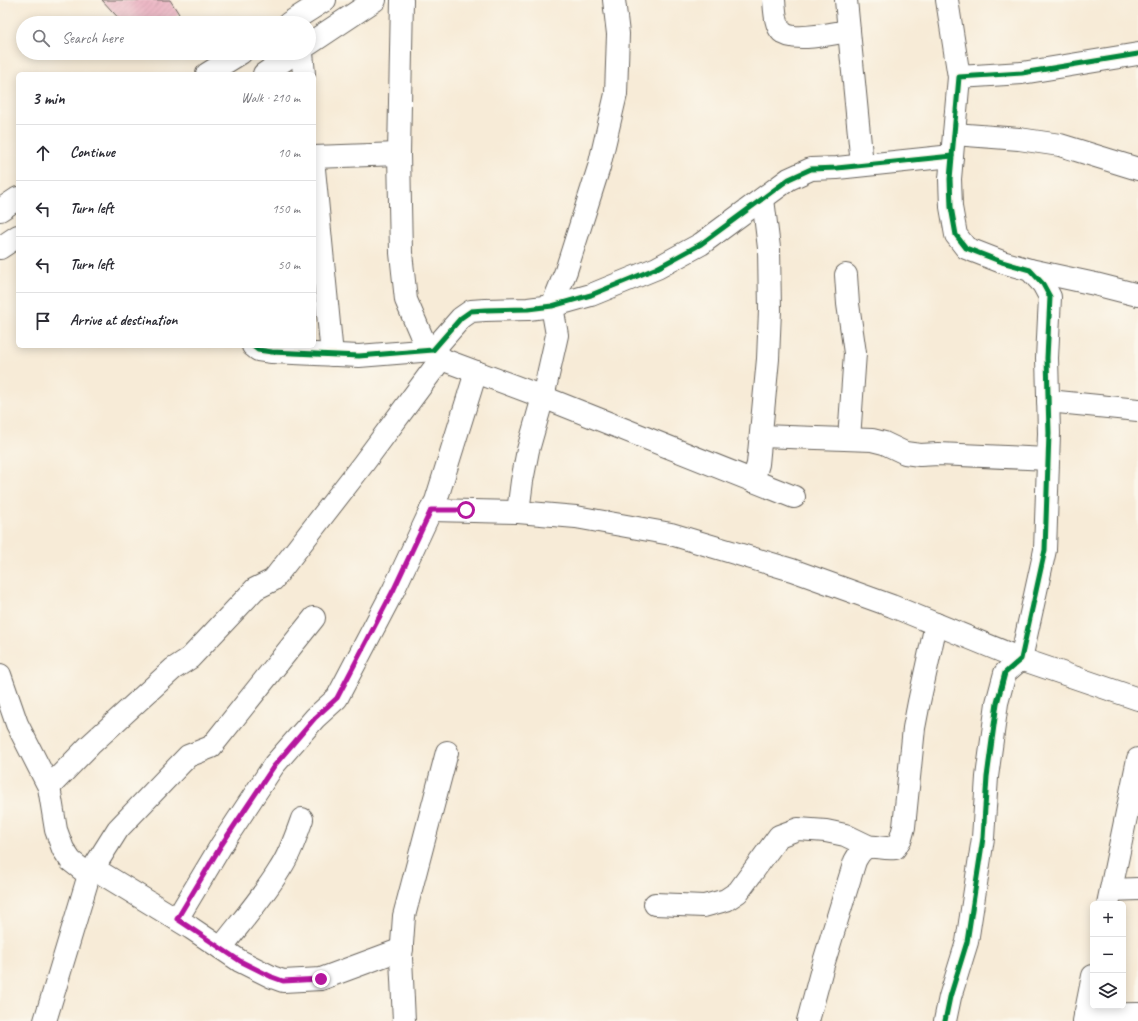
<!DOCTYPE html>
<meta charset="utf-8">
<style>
:root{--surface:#fff;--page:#f7f7f7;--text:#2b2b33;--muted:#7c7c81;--line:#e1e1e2}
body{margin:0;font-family:Caveat,sans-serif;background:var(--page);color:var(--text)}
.controls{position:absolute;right:12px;bottom:12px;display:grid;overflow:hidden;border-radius:6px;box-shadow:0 2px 10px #0003}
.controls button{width:36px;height:36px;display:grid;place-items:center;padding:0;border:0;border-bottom:1px solid var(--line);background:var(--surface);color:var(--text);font:20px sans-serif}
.stop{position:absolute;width:12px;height:12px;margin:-9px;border:3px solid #b5179e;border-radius:50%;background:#fff}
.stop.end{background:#b5179e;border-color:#fff;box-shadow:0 1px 4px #0008}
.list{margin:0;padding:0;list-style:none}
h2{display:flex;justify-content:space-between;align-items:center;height:52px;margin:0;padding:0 16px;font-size:17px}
h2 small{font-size:13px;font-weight:400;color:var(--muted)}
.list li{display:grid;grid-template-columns:26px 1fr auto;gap:12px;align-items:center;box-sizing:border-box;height:56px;padding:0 16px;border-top:1px solid var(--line)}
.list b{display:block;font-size:15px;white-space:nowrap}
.list em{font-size:13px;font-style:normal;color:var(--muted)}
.icon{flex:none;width:22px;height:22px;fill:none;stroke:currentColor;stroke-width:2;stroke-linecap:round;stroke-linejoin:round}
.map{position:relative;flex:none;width:1138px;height:1021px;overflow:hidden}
.search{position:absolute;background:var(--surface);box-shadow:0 2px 10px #0003;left:16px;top:16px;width:300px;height:44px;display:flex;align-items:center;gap:10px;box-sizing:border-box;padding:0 14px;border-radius:22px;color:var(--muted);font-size:15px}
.panel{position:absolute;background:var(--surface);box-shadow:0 2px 10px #0003;left:16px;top:72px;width:300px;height:276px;border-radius:6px}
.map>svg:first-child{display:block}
.building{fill:url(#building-hatch)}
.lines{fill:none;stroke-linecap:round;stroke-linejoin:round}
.minor-casing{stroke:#69645d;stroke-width:24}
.major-casing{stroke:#69645d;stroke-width:24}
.minor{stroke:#fff;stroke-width:22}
.major{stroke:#fff;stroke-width:22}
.cycleway-casing{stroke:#fbf7ec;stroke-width:8}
.cycleway{stroke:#00873e;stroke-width:5}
.route{stroke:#b5179e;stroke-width:5}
</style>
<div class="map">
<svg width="1138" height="1021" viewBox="0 0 1138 1021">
<defs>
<pattern id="building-hatch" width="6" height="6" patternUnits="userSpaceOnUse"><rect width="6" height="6" fill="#e9acbe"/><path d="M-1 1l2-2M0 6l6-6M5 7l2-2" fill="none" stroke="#c793a3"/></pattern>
</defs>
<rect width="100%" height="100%" fill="#fbf7ec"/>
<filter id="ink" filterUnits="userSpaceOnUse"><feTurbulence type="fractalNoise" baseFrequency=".025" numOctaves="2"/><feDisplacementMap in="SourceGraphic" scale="8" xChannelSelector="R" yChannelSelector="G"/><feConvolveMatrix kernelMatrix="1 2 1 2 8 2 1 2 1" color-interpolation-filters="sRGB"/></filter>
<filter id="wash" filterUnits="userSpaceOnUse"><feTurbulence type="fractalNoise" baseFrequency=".012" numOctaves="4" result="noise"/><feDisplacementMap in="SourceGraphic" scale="16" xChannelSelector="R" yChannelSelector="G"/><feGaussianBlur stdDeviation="0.9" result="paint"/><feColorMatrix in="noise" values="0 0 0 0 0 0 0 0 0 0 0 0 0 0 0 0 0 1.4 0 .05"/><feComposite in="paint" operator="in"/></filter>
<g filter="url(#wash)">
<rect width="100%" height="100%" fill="#f7ebd7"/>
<g id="blocks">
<path class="building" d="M102,0h68l9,14 -11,9h-45z"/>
</g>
</g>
<g filter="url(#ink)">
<use href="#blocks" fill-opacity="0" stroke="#69645d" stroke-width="1"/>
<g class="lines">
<defs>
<g id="minor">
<path d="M402,0l-3,154 2,99 5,47 18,42 20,18 99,37 251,100"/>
<path d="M774,0c1,10 1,25 8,32 11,11 52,1 67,-1"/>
<path d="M846,0l16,165"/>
<path d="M947,0l12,77"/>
<path d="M302,53l2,21"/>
<path d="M954,134l65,5 41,6 78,24"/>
<path d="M314,157l85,-3"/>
<path d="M314,169l18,186"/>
<path d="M1030,270l65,14 43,11"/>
<path d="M846,275l2,29 7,49 -6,86"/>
<path d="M253,346l5,4 14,2 87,4 74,-6 28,-32 10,-7 14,-1 43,-1 24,-3 39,-11 66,-27 44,-24 88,-65 22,-10 26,-1 115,-12"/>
<path d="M1048,401l90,9"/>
<path d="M761,436l111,4 12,3 21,10 15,2 18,-1 110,5"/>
<path d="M753,481l5,-17 10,-105 2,-49 -1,-62 -6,-49"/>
<path d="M431,510l87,2 58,5 95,17 121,36 100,36 129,53 117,40"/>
<path d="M518,512l4,-31 6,-31 15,-53 14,-62 -5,-29 14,-35 33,-104 17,-73 2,-60 -4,-34"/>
<path d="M0,675l17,49 32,63 7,43 7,19 8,12 18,14"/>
<path d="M49,787l41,-42 83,-76 17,-11 65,-69 18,-9 90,-116 78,-105"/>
<path d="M93,868l98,60 49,33 32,16 11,4 38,-2 81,-30"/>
<path d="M1111,890l27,-1"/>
<path d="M655,904l49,2 22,-6 12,-8 41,-56 19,-7 28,2 19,4 25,12"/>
<path d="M1108,904l30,-145"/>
<path d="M177,919l45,-75 52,-79 41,-47 22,-20 57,-109 37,-79 5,-9 40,-129"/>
<path d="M221,948c20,-26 42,-51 59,-79 10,-15 16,-33 22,-50"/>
<path d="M1085,1015l53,-1"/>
<path d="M45,1021l44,-146 29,-46 70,-73 23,-9 103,-129"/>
<path d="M404,1021l-3,-63 3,-42 43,-164"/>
<path d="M808,1021l15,-56 32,-104c12,-23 20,-11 40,-13l6,-10 3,-11 10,-99 5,-26 17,-78"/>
<path d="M945,1021l5,-24 17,-55 16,-104 4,-61 10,-74 8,-30 16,-14 24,-109 4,-117 -2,-75 3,-61 -7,-13 -13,-14 -28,-8 -36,-14 -10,-13 -5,-28 -1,-28 9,-102 63,-4 116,-19"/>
<path d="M1084,1021l9,-45"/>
</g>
<g id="major">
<path d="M289,23l36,-23"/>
<path d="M309,44l66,-44"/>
<path d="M207,74l34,-21"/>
<path d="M264,74l31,-21"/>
<path d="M0,210l18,-12"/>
<path d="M0,248l18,-12"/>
</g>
</defs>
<use href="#minor" class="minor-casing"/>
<use href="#major" class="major-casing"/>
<use href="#minor" class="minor"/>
<use href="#major" class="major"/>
<defs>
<g id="cycleway">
<path d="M253,346l5,4 14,2 87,4 74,-6 28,-32 10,-7 14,-1 43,-1 24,-3 39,-11 66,-27 44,-24 88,-65 22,-10 26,-1 115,-12"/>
<path d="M945,1021l5,-24 17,-55 16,-104 4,-61 10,-74 8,-30 16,-14 24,-109 4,-117 -2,-75 3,-61 -7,-13 -13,-14 -28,-8 -36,-14 -10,-13 -5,-28 -1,-28 9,-102 63,-4 116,-19"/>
</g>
</defs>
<use href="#cycleway" class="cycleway-casing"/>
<use href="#cycleway" class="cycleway"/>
</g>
</g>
<g class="lines" filter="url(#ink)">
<path class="route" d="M321,979l-38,2 -11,-4 -32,-16 -63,-42 45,-75 52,-78 41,-48 22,-20 57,-109 37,-79h35"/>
</g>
</svg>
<div class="controls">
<button>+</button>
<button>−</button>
<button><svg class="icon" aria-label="layers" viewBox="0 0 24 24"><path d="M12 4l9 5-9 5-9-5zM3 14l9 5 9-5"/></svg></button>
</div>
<div class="stop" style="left:466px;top:510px"></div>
<div class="stop end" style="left:321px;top:979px"></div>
<div class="search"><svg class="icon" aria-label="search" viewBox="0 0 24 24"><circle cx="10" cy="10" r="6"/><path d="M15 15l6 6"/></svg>Search here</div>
<section class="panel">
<h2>3 min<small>Walk · 210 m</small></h2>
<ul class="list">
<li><svg class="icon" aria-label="ahead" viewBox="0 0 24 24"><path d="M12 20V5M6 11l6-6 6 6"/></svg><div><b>Continue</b></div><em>10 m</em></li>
<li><svg class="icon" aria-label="left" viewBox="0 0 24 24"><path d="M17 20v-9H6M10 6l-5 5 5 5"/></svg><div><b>Turn left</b></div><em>150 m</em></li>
<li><svg class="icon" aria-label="left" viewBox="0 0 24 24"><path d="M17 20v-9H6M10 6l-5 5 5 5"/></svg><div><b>Turn left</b></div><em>50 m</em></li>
<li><svg class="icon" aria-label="arrive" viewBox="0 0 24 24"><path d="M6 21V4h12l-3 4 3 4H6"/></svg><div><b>Arrive at destination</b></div></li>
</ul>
</section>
</div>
